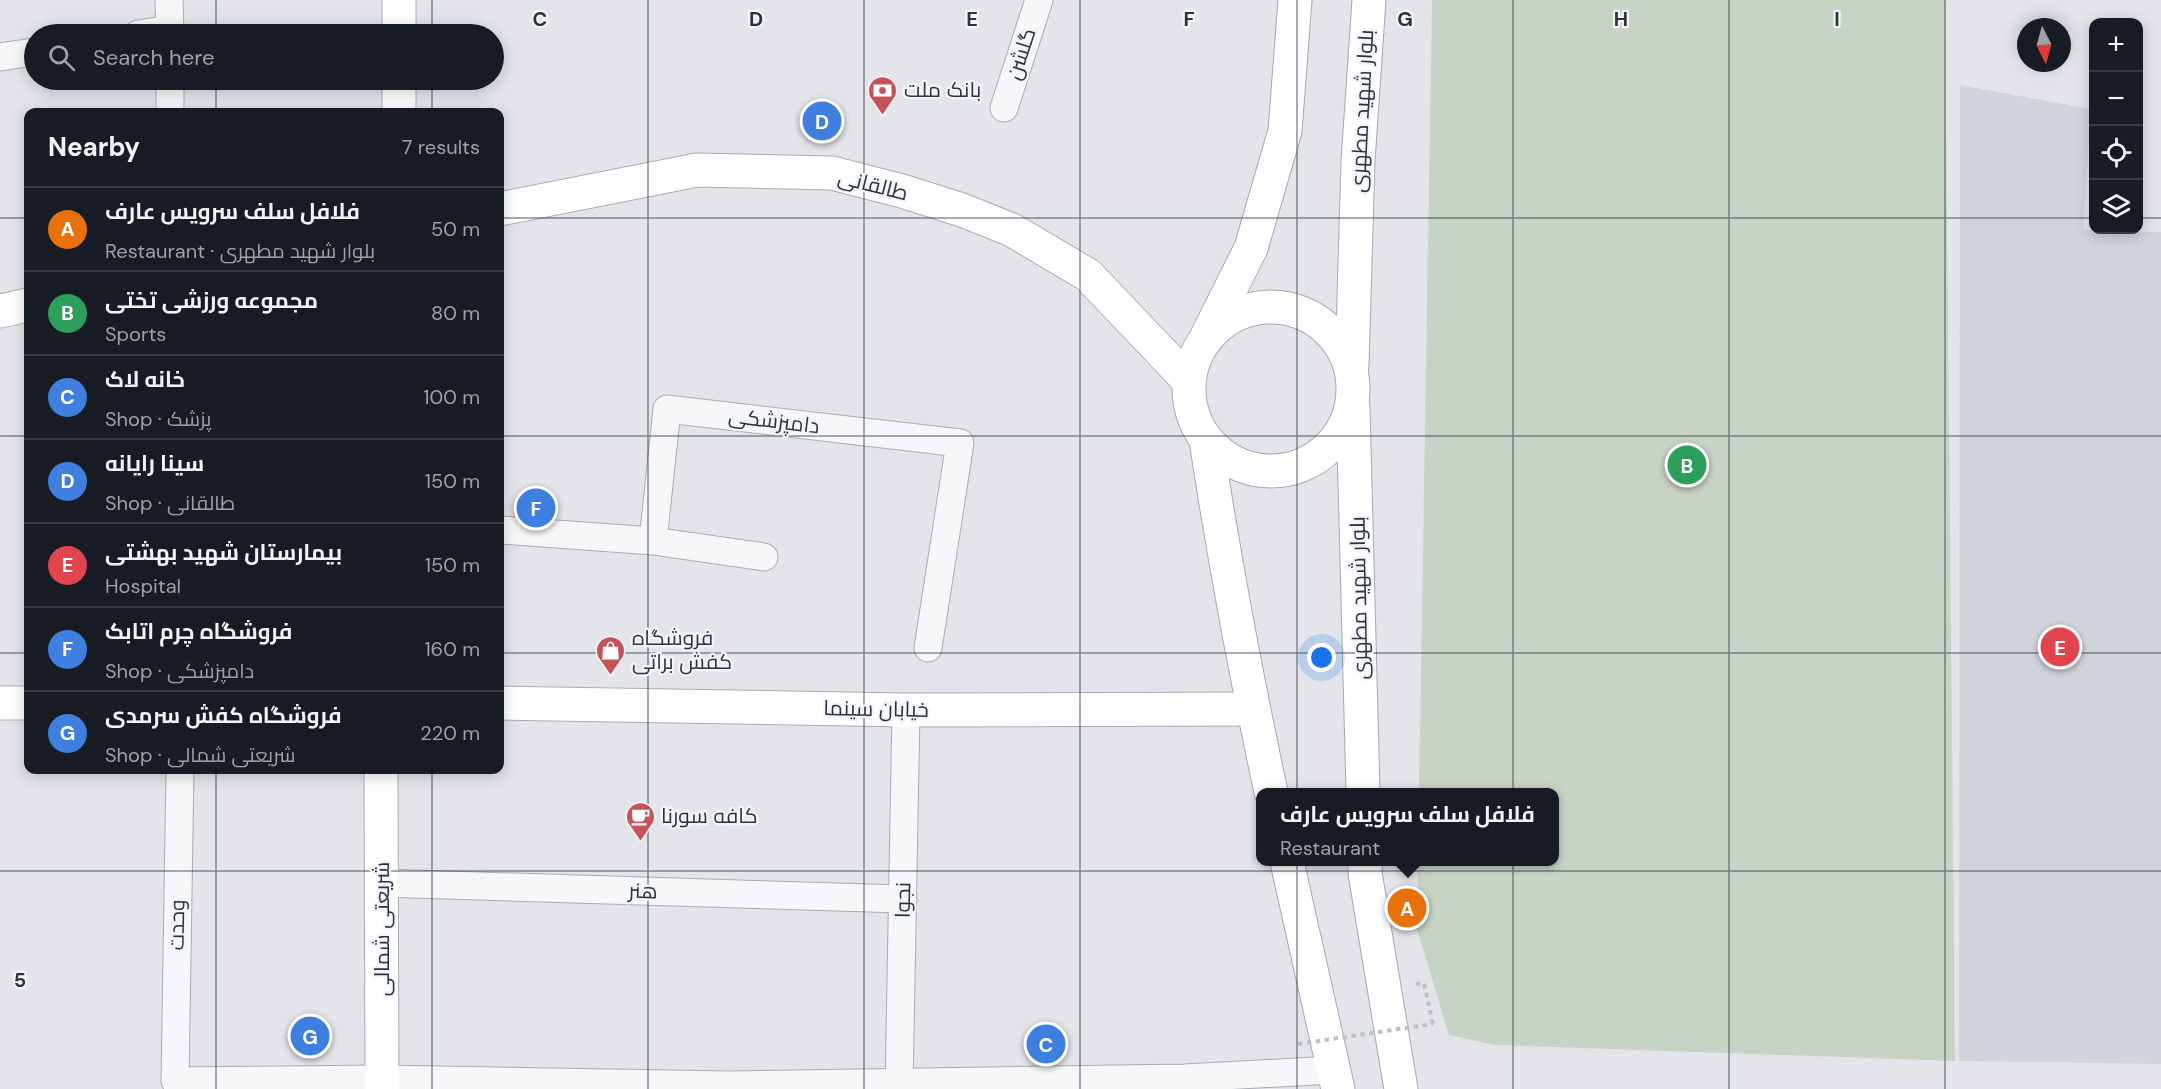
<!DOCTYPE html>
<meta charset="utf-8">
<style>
:root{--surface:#171b24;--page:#20242c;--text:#f1f3f6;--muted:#9ea1a6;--line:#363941;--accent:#1a73e8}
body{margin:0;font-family:"DM Sans",Cairo,sans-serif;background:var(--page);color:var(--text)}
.controls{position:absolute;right:18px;top:18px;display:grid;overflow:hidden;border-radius:12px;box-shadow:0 3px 15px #0003}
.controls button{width:54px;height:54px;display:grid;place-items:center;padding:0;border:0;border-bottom:2px solid var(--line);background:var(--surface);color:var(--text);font:30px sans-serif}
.compass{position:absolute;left:2017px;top:18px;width:54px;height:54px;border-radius:50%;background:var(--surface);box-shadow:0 3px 15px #0003;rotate:174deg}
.you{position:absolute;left:1322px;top:658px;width:21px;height:21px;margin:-15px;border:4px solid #fff;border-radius:50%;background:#1a73e8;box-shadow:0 0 0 9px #1a73e833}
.badge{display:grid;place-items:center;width:39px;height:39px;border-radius:50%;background:var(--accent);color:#fff;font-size:20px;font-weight:700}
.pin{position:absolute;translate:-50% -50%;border:3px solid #fff;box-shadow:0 2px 6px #0006}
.popup{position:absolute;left:1256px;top:788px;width:303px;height:78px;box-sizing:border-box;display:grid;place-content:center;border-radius:12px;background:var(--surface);filter:drop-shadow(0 2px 4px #0005);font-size:20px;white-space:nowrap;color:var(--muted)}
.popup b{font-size:22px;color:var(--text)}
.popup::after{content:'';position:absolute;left:50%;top:100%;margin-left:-12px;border:12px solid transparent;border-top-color:var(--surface)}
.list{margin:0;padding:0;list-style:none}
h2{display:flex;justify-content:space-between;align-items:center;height:78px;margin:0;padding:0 24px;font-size:26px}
h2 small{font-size:20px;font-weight:400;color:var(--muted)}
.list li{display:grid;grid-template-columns:39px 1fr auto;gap:18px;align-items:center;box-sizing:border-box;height:84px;padding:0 24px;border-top:2px solid var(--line)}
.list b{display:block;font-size:22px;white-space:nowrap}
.list p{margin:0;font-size:20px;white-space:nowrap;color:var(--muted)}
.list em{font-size:20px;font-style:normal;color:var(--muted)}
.icon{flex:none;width:33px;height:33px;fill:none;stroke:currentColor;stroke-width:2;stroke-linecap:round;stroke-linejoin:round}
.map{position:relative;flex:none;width:2161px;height:1089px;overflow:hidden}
.search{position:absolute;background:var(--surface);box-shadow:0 3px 15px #0003;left:24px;top:24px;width:480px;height:66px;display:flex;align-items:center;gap:15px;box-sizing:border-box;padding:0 21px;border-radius:33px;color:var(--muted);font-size:22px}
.panel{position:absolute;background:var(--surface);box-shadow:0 3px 15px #0003;left:24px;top:108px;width:480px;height:666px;border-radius:12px}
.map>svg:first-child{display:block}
.built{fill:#d2d4dc}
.green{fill:#c7d4c5}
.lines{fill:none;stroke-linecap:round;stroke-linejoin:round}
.street-casing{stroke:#a8acb4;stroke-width:29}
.secondary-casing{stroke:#a8acb4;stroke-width:35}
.primary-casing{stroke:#a4a9b5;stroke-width:35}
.path{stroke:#bdc0c5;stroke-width:4;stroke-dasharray:4.5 4.5;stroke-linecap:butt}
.street{stroke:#f6f7f9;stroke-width:27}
.secondary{stroke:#fff;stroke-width:33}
.primary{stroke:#fff;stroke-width:33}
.path-bridge{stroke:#bdc0c5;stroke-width:4;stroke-dasharray:4.5 4.5;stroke-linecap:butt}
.grid{fill:none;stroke:#2c3241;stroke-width:1.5;stroke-opacity:0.55}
.labels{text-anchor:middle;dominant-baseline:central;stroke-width:4.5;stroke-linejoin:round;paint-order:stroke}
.street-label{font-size:21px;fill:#2c3241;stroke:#f3f5f8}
.poi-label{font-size:21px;fill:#2c3241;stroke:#f3f5f8;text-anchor:start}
.grid-label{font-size:20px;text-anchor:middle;font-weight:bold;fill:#2c3241;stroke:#f3f5f8;stroke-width:4.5;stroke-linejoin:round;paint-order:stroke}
</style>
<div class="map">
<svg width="2161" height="1089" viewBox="0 0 2161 1089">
<rect width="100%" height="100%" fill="#e3e5ea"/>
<path class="built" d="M1960,85l131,24 -8,121 78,2v832l-202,-3z"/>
<path class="green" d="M1432,0h513l10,1061 -460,-16 -46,-10 -32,-106 1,-67h136v-70h-135z"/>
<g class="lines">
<defs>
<g id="street">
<path d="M169,0l1,34"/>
<path d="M138,34l32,-5"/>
<path d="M0,57l34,-5"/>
<path d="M1004,108l35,-108"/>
<path d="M170,112v-32"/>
<path d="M500,530l153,11 14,-132 293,34 -32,205"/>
<path d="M653,541l111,16"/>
<path d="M180,770l-5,311 207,-2 346,6 457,-7 148,-8"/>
<path d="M382,883l521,16"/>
<path d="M899,1089l7,-379"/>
</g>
<g id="secondary">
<path d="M399,0v34"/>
<path d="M399,80v32"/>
<path d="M500,209l197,-39 135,3 70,18 60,19 50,20 76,45 100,105"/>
<path d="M0,311l28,-6"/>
<path d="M0,703h28"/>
<path d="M500,703l406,7 347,-1"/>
<path d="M381,770l1,319"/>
</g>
<g id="primary">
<circle cx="1271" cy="389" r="82"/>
<path d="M1207,336l44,-88 34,-117 10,-131"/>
<path d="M1352,365l6,-204 11,-161"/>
<path d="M1353,407l10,385"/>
<path d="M1206,440c18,118 40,236 65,352"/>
<path d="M1287,862l51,227"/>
<path d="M1365,862v11l36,216"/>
</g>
</defs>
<use href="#street" class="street-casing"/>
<use href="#secondary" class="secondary-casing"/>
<use href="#primary" class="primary-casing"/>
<path class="path" d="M1416,984l8,-1 9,41"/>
<use href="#street" class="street"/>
<use href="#secondary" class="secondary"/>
<use href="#primary" class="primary"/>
<path class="path-bridge" d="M1298,1044l135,-20"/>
</g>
<path class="grid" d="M216,0v34M432,0v34M648,0v1089M864,0v1089M1080,0v1089M1297,0v1089M1513,0v1089M1729,0v1089M1945,0v1089M216,80v32M432,80v32M0,218h28M500,218h1594M2138,218h23M0,436h28M500,436h1661M0,653h28M500,653h1661M216,770v319M432,770v319M0,871h2161"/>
<defs>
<symbol id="bank-pin" viewBox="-11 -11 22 30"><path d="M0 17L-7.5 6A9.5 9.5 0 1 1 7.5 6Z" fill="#c5535a" stroke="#f3f5f8"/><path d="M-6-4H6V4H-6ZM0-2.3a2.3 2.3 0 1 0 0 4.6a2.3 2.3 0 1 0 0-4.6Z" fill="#fff"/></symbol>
<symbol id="shop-pin" viewBox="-11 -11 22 30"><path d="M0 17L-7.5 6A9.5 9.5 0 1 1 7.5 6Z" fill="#c5535a" stroke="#f3f5f8"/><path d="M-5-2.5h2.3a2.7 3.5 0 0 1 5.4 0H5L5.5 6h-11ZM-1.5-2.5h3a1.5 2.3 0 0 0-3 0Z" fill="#fff"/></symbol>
<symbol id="cafe-pin" viewBox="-11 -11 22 30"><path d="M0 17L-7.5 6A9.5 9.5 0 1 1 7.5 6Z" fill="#c5535a" stroke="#f3f5f8"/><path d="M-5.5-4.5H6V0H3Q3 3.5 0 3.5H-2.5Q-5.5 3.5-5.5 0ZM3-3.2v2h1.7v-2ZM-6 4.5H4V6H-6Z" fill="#fff"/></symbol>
</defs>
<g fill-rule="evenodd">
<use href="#bank-pin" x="866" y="74" width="33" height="45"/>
<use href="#shop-pin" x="594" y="634" width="33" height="45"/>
<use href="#cafe-pin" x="624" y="800" width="33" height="45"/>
</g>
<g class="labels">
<g class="street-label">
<text transform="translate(1021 54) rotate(-72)">گلشن</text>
<text transform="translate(1362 111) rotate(-87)">بلوار شهید مطهری</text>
<text transform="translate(873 185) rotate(14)">طالقانی</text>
<text transform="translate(774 421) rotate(7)">دامپزشکی</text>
<text transform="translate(1359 598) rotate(-91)">بلوار شهید مطهری</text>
<text transform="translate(876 709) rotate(1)">خیابان سینما</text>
<text transform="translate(643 891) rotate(2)">هنر</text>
<text transform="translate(903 900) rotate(-89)">نجوا</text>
<text transform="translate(177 925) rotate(-89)">وحدت</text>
<text transform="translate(382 929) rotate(-90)">شریعتی شمالی</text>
</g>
<g class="poi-label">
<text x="904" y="90">بانک ملت</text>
<text x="632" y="638">فروشگاه<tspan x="632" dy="24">کفش براتی</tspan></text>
<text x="661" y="816">کافه سورنا</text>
</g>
</g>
<g class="grid-label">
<text x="540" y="26">C</text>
<text x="756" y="26">D</text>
<text x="972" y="26">E</text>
<text x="1189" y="26">F</text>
<text x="1405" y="26">G</text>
<text x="1621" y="26">H</text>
<text x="1837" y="26">I</text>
<text x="20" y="987">5</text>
</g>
</svg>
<div class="controls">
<button>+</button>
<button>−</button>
<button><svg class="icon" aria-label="locate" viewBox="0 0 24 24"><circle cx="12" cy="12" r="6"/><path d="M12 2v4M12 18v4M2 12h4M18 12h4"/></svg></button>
<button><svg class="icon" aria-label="layers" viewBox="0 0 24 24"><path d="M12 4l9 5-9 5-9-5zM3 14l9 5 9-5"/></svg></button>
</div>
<svg class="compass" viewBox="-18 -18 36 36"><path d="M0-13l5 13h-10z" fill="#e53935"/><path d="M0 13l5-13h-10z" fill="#9ea1a6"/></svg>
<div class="you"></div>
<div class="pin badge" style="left:1407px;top:908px;background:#e8710a">A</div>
<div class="popup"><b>فلافل سلف سرویس عارف</b>Restaurant</div>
<div class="pin badge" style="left:1687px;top:465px;background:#2e9e5b">B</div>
<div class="pin badge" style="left:1046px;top:1044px;background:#3f7fe0">C</div>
<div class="pin badge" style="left:822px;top:121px;background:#3f7fe0">D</div>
<div class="pin badge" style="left:2060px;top:647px;background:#e0444e">E</div>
<div class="pin badge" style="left:536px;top:508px;background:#3f7fe0">F</div>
<div class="pin badge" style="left:310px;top:1036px;background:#3f7fe0">G</div>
<div class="search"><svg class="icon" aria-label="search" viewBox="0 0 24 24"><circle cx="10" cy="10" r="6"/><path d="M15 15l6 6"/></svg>Search here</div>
<section class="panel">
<h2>Nearby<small>7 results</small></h2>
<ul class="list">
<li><span class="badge" style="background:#e8710a">A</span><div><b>فلافل سلف سرویس عارف</b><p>Restaurant · بلوار شهید مطهری</p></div><em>50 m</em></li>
<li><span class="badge" style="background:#2e9e5b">B</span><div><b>مجموعه ورزشی تختی</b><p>Sports</p></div><em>80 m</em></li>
<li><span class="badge" style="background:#3f7fe0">C</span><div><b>خانه لاک</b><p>Shop · پزشک</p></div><em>100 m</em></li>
<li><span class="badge" style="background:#3f7fe0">D</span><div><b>سینا رایانه</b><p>Shop · طالقانی</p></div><em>150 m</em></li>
<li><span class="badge" style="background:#e0444e">E</span><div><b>بیمارستان شهید بهشتی</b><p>Hospital</p></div><em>150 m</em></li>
<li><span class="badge" style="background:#3f7fe0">F</span><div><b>فروشگاه چرم اتابک</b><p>Shop · دامپزشکی</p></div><em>160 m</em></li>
<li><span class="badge" style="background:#3f7fe0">G</span><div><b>فروشگاه کفش سرمدی</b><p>Shop · شریعتی شمالی</p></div><em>220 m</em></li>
</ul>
</section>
</div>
